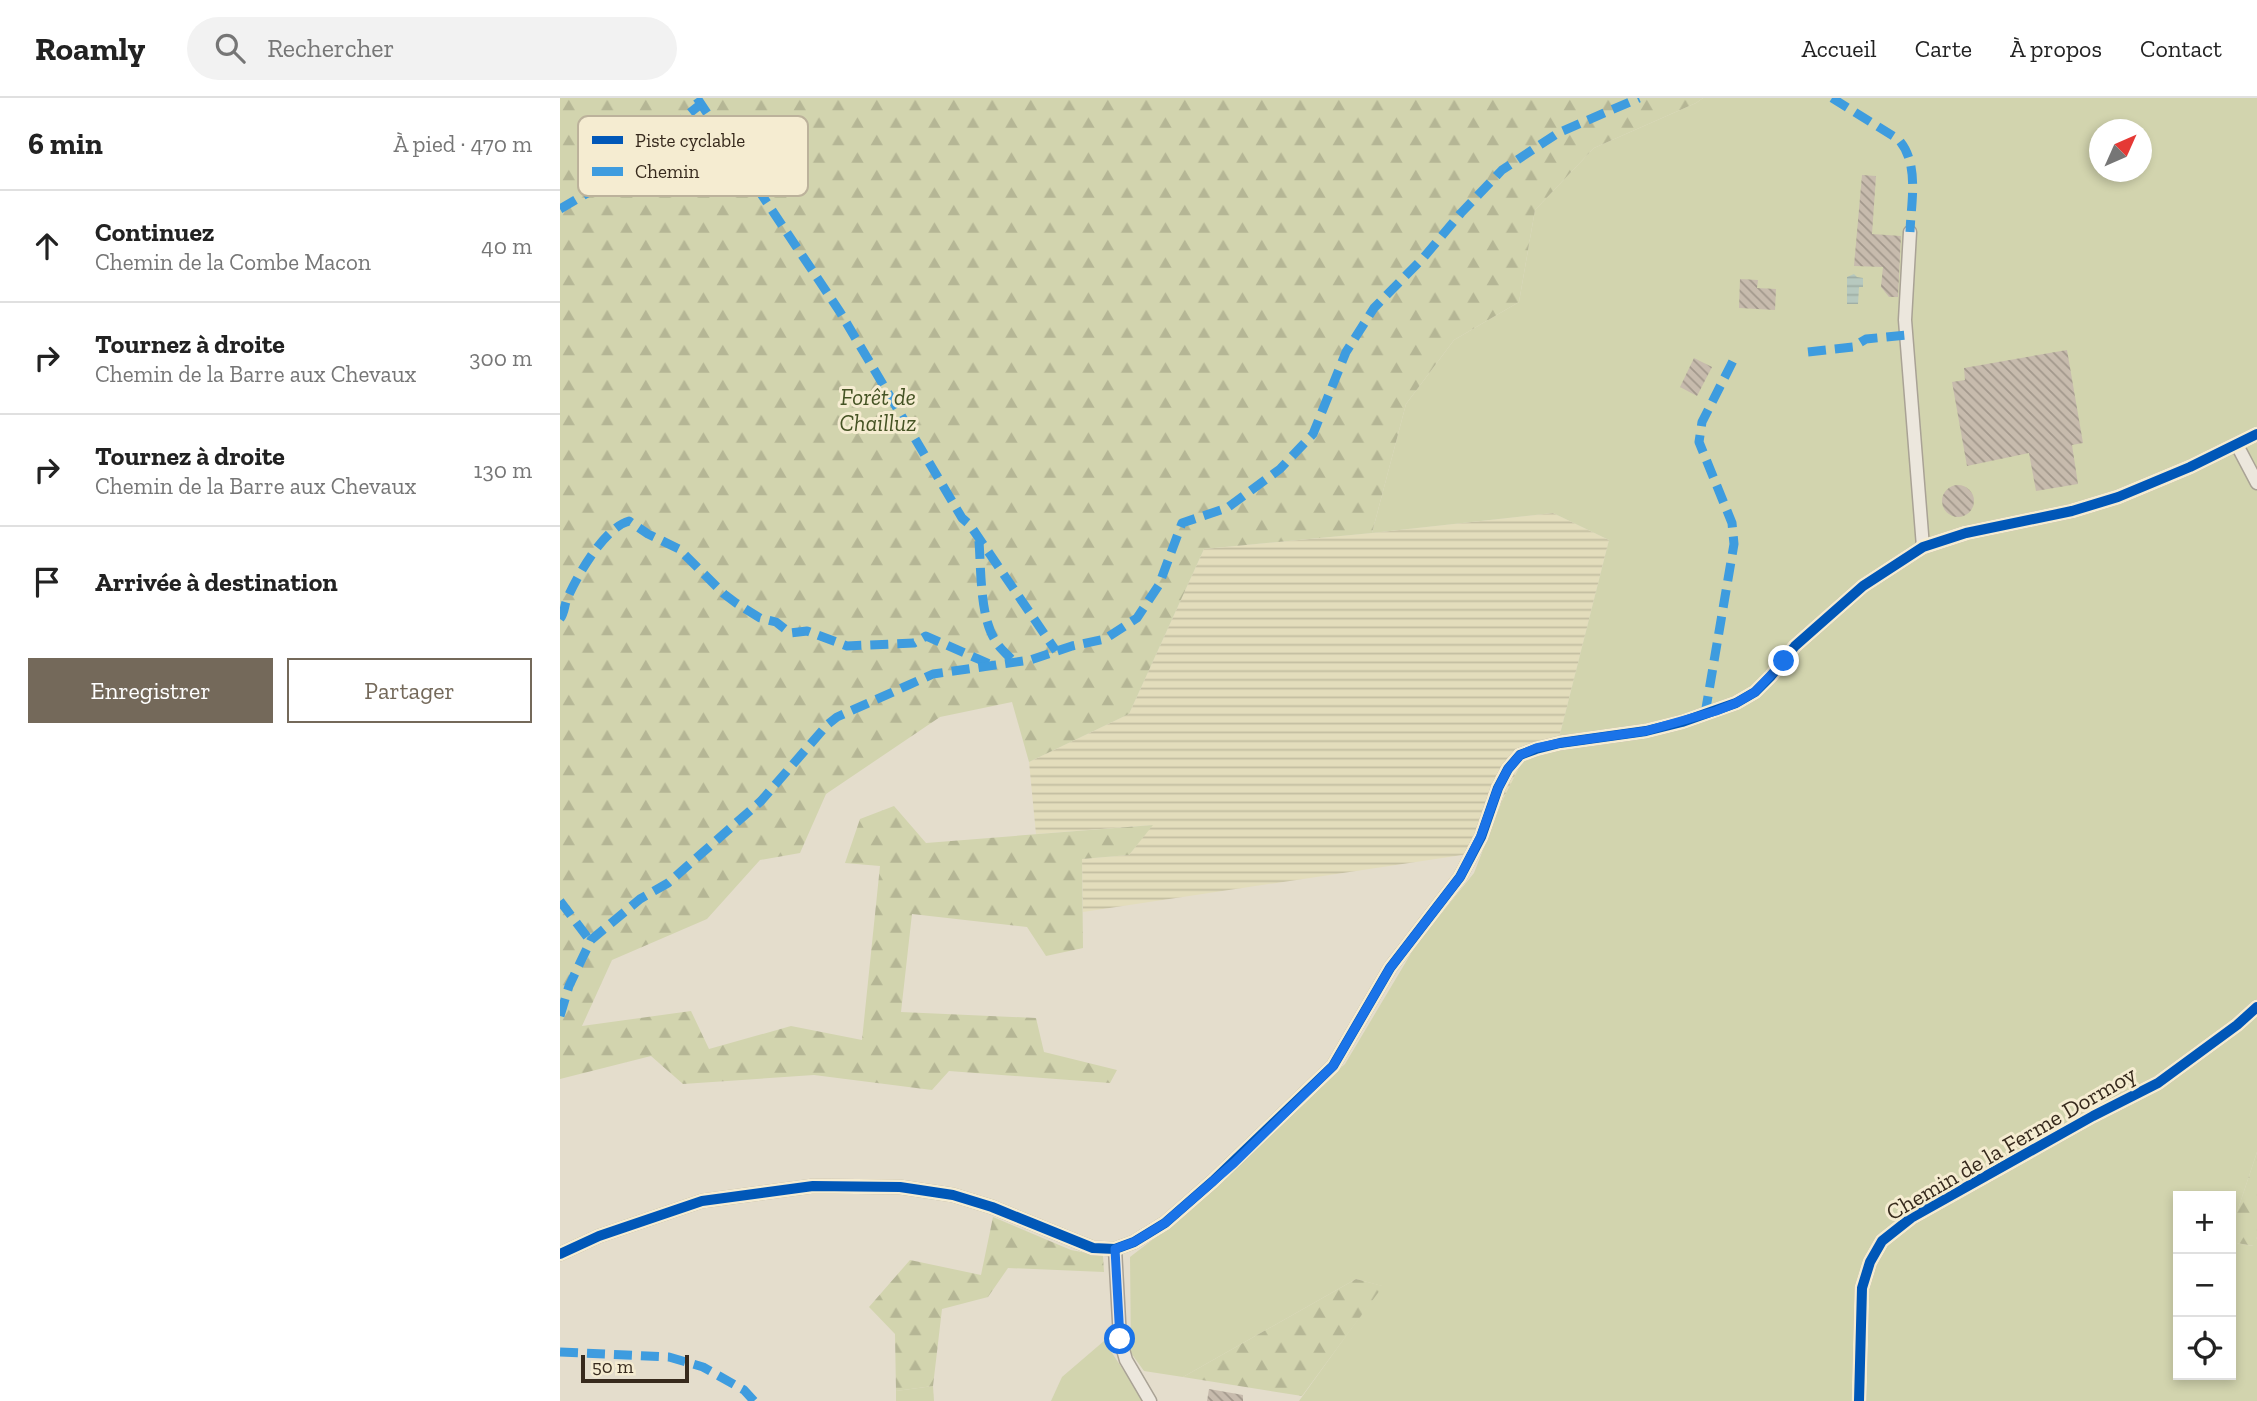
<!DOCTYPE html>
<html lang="fr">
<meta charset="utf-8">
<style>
:root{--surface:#fff;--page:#f2f2f2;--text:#222;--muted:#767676;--line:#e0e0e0;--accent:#74695a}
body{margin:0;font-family:"Zilla Slab",serif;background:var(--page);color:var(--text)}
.controls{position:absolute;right:21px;bottom:21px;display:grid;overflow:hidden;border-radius:0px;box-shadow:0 4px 10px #0003}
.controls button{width:63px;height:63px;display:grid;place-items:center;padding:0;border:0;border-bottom:2px solid var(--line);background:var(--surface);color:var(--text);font:35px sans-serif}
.compass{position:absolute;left:1529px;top:21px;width:63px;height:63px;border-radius:50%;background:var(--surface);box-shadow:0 4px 10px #0003;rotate:45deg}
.scale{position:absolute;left:21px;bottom:18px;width:108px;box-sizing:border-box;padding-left:7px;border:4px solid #372a1d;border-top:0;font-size:19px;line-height:24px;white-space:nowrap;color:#372a1d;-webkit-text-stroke:5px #f5ecd1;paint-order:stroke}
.stop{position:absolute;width:21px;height:21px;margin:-16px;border:5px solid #1a73e8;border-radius:50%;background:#fff}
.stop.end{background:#1a73e8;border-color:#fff;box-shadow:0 2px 7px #0008}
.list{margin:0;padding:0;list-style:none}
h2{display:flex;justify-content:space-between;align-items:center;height:91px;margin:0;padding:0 28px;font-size:30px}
h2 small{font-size:23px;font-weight:400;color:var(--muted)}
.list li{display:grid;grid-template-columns:46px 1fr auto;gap:21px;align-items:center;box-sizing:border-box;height:112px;padding:0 28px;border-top:2px solid var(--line)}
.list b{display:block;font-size:26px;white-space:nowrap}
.list p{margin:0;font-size:23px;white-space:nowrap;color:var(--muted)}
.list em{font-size:23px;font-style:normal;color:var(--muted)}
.actions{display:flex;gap:14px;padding:21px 28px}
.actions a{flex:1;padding:16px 0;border:2px solid var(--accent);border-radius:0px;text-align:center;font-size:24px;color:var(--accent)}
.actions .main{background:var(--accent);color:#fff}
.icon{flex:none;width:38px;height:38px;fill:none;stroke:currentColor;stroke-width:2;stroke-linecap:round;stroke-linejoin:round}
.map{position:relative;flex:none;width:1697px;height:1303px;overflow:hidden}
header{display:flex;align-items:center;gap:42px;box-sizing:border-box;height:98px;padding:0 35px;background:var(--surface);border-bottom:2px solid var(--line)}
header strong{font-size:33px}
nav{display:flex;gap:38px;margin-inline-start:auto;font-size:24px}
.search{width:490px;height:63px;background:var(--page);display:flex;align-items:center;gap:18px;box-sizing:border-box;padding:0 24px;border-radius:38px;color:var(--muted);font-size:26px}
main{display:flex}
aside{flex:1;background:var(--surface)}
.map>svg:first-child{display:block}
.farmland{fill:url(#farmland-rules)}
.grass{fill:#d2d4ae;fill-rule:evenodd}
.forest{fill:url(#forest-firs)}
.water{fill:url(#water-rules)}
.building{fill:url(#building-back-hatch)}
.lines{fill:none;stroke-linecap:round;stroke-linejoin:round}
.street-casing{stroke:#a9a295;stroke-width:15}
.street{stroke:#ece7dd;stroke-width:12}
.quiet{stroke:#3e9cdf;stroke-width:9;stroke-dasharray:18 9;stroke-linecap:butt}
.cycleway-casing{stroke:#f5ecd1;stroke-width:15}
.cycleway{stroke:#0057b8;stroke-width:10}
.route{stroke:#1a73e8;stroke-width:9}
.labels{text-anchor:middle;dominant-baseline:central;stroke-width:6;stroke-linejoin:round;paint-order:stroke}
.park-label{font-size:23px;font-style:italic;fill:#455324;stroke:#f5ecd1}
.street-label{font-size:23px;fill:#372a1d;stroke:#f5ecd1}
.key{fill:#f5ecd1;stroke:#bcb29b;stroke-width:2}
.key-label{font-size:19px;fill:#372a1d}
</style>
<header>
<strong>Roamly</strong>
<div class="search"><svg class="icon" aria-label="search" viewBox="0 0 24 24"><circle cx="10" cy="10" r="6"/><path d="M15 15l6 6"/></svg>Rechercher</div>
<nav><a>Accueil</a><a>Carte</a><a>À propos</a><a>Contact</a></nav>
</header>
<main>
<aside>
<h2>6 min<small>À pied · 470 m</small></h2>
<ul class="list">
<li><svg class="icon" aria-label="ahead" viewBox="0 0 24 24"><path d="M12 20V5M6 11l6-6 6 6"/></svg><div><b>Continuez</b><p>Chemin de la Combe Macon</p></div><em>40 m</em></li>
<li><svg class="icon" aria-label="right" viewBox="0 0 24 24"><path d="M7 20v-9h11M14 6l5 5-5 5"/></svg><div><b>Tournez à droite</b><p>Chemin de la Barre aux Chevaux</p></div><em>300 m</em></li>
<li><svg class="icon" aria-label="right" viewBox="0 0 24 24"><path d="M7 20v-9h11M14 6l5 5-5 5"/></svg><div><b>Tournez à droite</b><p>Chemin de la Barre aux Chevaux</p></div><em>130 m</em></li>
<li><svg class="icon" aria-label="arrive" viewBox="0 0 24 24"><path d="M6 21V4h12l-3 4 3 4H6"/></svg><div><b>Arrivée à destination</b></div></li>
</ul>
<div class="actions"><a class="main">Enregistrer</a><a>Partager</a></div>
</aside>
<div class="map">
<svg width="1697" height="1303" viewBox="0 0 1697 1303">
<defs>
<pattern id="farmland-rules" width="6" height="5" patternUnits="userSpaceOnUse" patternTransform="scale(1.75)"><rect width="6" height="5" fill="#e3ddbc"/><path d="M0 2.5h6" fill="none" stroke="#c3bea1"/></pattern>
<pattern id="forest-firs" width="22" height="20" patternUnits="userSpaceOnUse" patternTransform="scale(1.75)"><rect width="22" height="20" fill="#d2d4ae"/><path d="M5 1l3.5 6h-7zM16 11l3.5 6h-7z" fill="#b5b695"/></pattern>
<pattern id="water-rules" width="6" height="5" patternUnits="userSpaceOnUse" patternTransform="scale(1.75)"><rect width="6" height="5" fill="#b7c9bf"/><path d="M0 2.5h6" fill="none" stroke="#9eada4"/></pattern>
<pattern id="building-back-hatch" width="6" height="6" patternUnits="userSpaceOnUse" patternTransform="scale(1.75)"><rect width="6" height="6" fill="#c7bbad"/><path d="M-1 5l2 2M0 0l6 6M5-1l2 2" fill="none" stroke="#a2988c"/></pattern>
</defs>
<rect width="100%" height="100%" fill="#e4ddcc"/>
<path class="farmland" d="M993,415l56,27 -53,210 -34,12 -20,39 -20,51 -399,60 -1,-53 47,-4 23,-30 -116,9 -7,-72 100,-48 75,-165 168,-16z"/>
<g class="grass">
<path d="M1143,0h554v1054l-26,78v-34h-53v179h53v-133l22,4 4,-9v164h-958l83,-115 -26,-7 -173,98 -39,-6 -13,-18 -1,-96 39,-30 176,-163 71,-119 58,-72 28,-72 20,-39 34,-12 53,-210 -56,-27 -181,20 34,-129 48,-64 65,-38 16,-92 59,-62 102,-45zM1540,32h42v42h-42z"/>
<path d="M544,1243l40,60h-93l11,-24z"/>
<path d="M373,1288l1,15h-38v-10z"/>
</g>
<g class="forest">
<path d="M0,0h1143l-7,5 -102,45 -59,62 -16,92 -65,38 -48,64 -34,129 -168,16 -75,165 -100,48 -17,-60 -72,15 -114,77 -26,59 -40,7 -53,59 -95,41 -30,66 109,-15 18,38 82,-23 71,14 18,-174 -35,-3 15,-44 34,-13 32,37 227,-18 -24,30 -47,4 1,89 -37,8 -19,-29 -115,-13 -11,98 135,6 8,34 73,18 -7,13 -161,-12 -17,19 -118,-15 -131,9 -32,-28 -91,23z"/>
<path d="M1697,1054v85l-3,9 -23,-4v-12z"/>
<path d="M433,1119l78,33 32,6 1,16 -96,-4 -20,29 -46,12 -9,77 -37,5 -1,-57 -26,-27 41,-47 71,15z"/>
<path d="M796,1181l27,7 -81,110 -119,-19z"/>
</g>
<path class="water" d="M1294,176l3,3 6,1v9h-4l-1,17h-11v-27z"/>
<g class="building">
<path d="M1302,77l14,1 -4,58 29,2 -3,61h-9l-8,-10 2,-20 -29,-1z"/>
<path d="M1180,181l18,1 -1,8 19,1 -1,21 -36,-2z"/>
<path d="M1507,252l16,93 -11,2 6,39 -42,7 -7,-38 -62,13 -15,-84 13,-2 -1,-12z"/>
<path d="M1134,260l18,9 -15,29 -17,-9z"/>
<circle cx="1398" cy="403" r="16"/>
<path d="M649,1291l34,6v6h-36z"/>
</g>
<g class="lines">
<defs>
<g id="street">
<path d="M1350,134l-5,88 18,227"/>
<path d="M1677,347l20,38"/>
<path d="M555,1151l5,90 6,21 24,41"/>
<path d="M0,1156l39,-18 103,-35 111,-15 87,1 53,8 39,12 101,41 22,1 19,-7 31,-19 48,-42 120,-115 57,-98 70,-91 21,-40 17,-49 10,-19 12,-14 16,-6 24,-6 86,-12 36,-9 54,-19 19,-11 16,-16 24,-30 68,-60 60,-39 43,-14 106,-22 46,-14 72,-30 67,-33"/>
<path d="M1299,1303l3,-113 8,-26 12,-21 29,-23 182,-102 65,-33 79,-58 20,-18"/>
</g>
</defs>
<use href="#street" class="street-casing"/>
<use href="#street" class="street"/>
<g class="quiet">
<path d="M137,0l143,214 122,206 8,7 86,126"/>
<path d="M1272,0l66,41c22,24 13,63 12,93"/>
<path d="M0,111l34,-20 107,-85"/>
<path d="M1248,254l45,-5 13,-8 41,-4"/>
<path d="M419,443c2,28 1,76 16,99 4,8 12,14 18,21"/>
<path d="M0,521c5,-7 4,-13 7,-20 10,-23 37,-71 62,-78l19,13 31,15 45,45 12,9 24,15 16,4 14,11 17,-2 40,15 67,-3 12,-7 66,29"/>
<path d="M1145,616l29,-170 -2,-21 -33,-81 3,-20 33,-65"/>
<path d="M0,803l31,41"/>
<path d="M0,918l9,-30 22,-46 49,-41 28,-16 93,-82 66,-76 10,-8 96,-43 97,-14 42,-14 33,-7 32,-21 22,-33 23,-62 45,-15 53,-39 33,-35 33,-82 28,-44 50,-51 37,-44 41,-43 56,-37 81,-35"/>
<path d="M0,1254l109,5 34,10 41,23 10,11"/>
</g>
<defs>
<g id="cycleway">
<path d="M0,1156l39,-18 103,-35 111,-15 87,1 53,8 39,12 101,41 22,1 19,-7 31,-19 48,-42 120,-115 57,-98 70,-91 21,-40 17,-49 10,-19 12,-14 16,-6 24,-6 86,-12 36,-9 54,-19 19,-11 16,-16 24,-30 68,-60 60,-39 43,-14 106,-22 46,-14 72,-30 67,-33"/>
<path d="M1299,1303l3,-113 8,-26 12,-21 29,-23 182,-102 65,-33 79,-58 20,-18"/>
</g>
</defs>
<use href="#cycleway" class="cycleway-casing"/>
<use href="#cycleway" class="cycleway"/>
</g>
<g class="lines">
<path class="route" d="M560,1241l-5,-90 19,-7 31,-19 69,-60 99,-97 57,-98 70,-91 21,-41 17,-48 10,-19 12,-14 16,-7 24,-5 86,-12 70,-20 20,-8 19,-11 29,-31"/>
</g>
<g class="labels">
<g class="park-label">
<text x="318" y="299">Forêt de<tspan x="318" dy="26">Chailluz</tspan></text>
</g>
<g class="street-label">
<text transform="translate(1451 1045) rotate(-30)">Chemin de la Ferme Dormoy</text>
</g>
</g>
<rect x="18" y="18" width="230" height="80" rx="10" class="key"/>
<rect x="32" y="38" width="31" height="8" fill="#0057b8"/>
<rect x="32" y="69" width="31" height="9" fill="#3e9cdf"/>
<g class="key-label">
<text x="75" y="49">Piste cyclable</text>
<text x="75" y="80">Chemin</text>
</g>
</svg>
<div class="controls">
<button>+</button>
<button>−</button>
<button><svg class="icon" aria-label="locate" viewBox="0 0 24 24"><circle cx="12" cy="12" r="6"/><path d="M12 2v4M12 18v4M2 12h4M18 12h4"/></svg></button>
</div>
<svg class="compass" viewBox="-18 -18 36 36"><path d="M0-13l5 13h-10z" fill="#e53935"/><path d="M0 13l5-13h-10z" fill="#767676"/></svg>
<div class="scale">50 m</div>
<div class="stop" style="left:560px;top:1241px"></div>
<div class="stop end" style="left:1224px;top:563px"></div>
</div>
</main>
